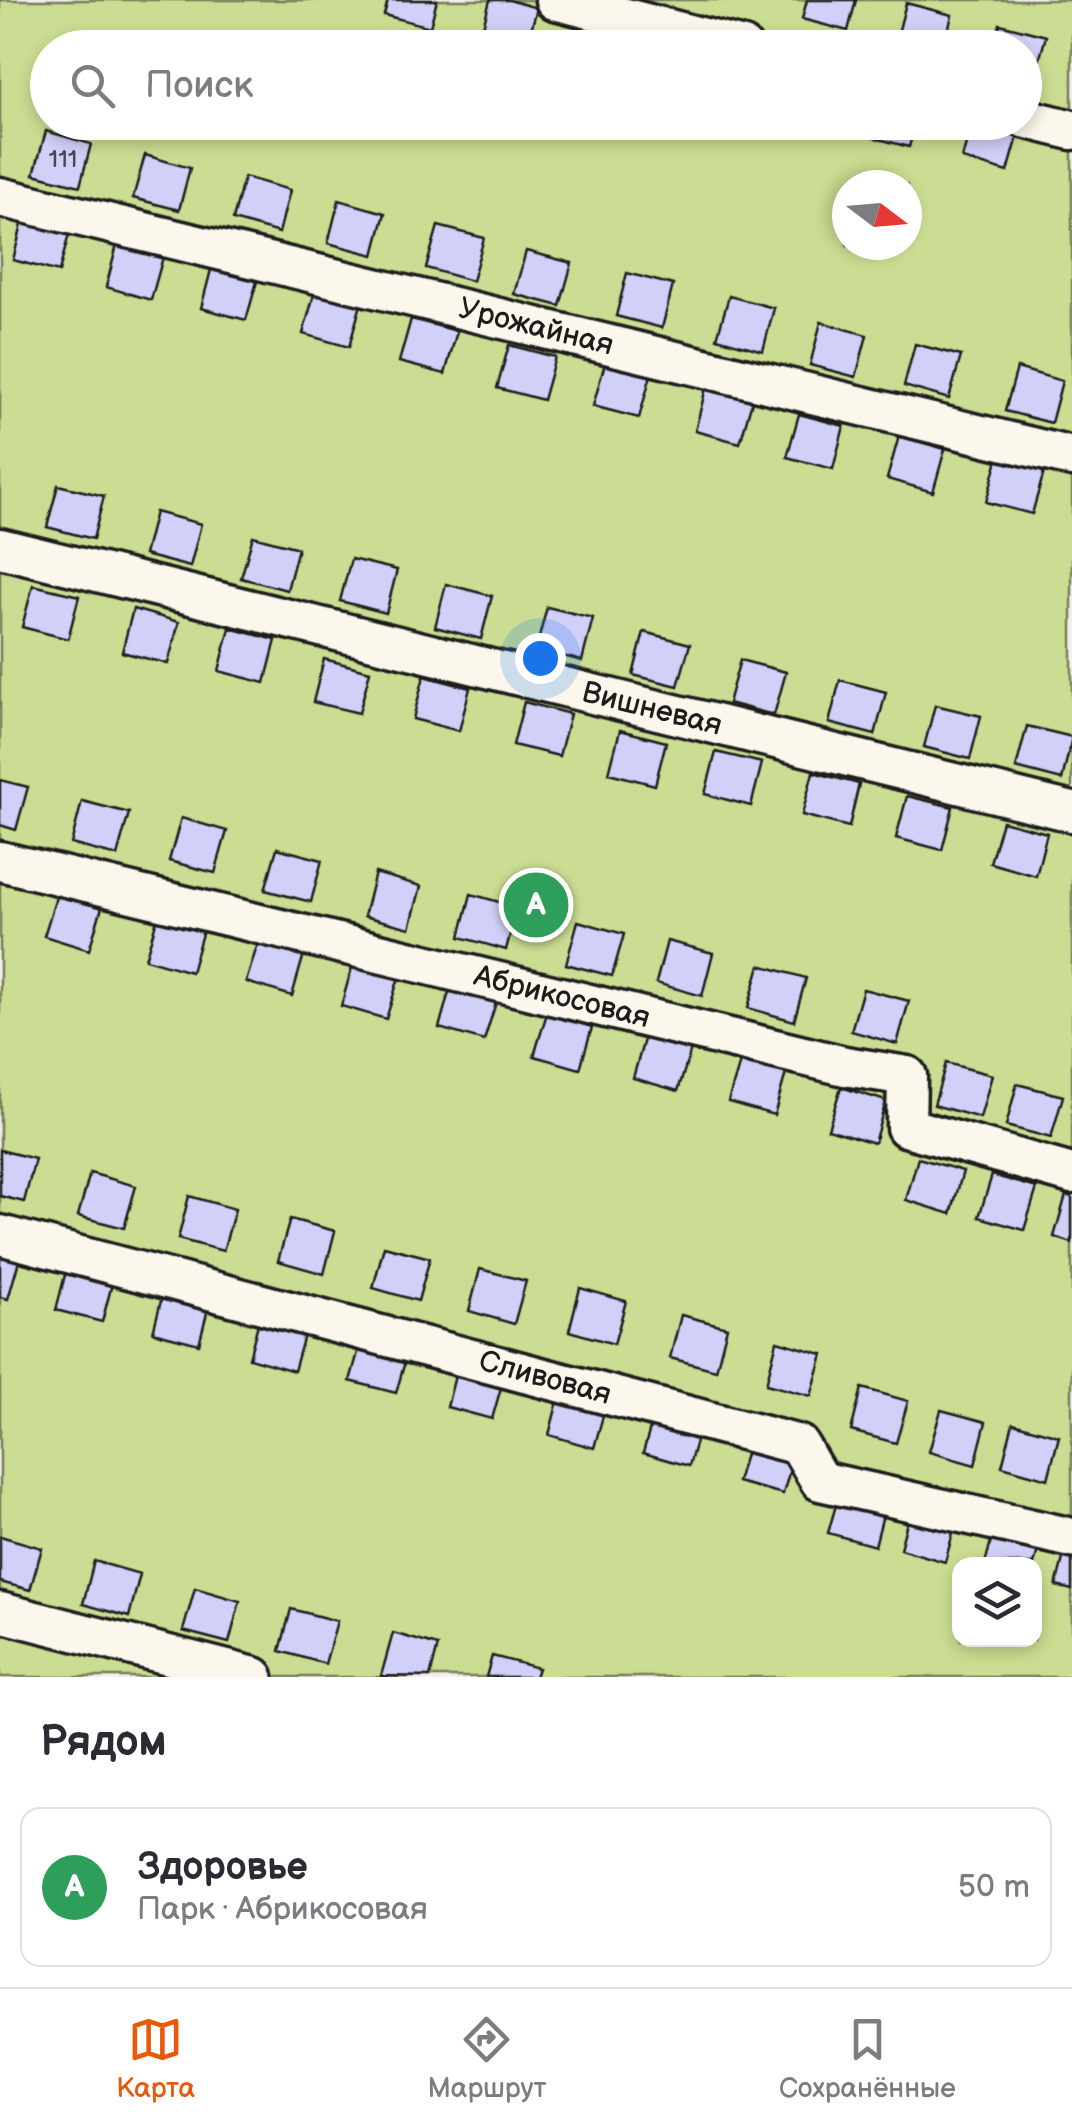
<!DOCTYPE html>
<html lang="ru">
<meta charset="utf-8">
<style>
:root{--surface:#fff;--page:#f2f2f3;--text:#2b2b33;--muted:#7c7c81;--line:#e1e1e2;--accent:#ea580c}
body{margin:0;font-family:"Balsamiq Sans",sans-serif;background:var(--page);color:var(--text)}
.controls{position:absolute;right:30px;bottom:30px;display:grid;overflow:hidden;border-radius:20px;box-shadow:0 5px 15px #0003}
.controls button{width:90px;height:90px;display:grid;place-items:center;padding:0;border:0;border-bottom:2px solid var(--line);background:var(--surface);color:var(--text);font:50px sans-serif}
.compass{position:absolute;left:832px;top:170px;width:90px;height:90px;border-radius:50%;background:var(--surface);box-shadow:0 5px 15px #0003;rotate:106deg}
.you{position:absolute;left:540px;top:658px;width:35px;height:35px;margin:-25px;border:8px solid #fff;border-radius:50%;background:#1a73e8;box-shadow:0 0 0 15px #1a73e833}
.badge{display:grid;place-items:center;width:65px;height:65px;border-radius:50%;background:var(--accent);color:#fff;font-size:32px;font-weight:700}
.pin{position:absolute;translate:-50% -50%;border:5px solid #fff;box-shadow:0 2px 10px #0006}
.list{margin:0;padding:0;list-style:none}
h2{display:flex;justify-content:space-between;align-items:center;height:130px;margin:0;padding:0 40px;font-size:42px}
h2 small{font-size:32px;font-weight:400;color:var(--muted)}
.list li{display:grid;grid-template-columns:65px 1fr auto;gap:30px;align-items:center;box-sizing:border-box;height:160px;margin:0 20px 20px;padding:0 20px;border:2px solid var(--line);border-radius:20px}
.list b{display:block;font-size:38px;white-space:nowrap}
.list p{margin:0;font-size:32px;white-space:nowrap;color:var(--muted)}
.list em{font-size:32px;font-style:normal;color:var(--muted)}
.icon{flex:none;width:55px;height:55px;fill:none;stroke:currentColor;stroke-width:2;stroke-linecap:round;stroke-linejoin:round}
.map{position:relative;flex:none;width:1072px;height:1677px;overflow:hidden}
.search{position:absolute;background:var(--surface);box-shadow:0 5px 15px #0003;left:30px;right:30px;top:30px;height:110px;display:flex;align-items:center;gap:25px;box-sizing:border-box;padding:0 35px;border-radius:55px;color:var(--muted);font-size:38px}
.sheet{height:310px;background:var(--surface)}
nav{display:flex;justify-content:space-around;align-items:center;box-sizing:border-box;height:140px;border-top:2px solid var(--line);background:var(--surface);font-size:28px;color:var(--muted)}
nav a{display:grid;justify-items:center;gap:5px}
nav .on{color:var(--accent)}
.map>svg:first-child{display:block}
.green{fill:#cbdd92;stroke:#747c57;stroke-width:2.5;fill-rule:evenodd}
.building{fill:#d1d0f9;stroke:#1c1c1c;stroke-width:2.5}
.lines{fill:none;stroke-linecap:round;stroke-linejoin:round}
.minor-casing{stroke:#1c1c1c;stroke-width:45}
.minor{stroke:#fbf7ec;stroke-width:38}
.labels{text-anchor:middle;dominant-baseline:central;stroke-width:8;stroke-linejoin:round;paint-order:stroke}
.number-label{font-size:25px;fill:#494953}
.street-label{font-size:30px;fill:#1c1c1c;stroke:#fbf7ec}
</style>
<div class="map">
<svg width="1072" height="1677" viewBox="0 0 1072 1677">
<rect width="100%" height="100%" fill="#f3efef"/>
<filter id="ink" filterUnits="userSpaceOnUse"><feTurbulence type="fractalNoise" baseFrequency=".01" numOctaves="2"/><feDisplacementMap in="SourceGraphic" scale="20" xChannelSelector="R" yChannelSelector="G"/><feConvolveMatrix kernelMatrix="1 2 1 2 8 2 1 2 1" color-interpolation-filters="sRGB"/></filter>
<g filter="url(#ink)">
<path class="green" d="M0,0h1072v1677h-1072zM48,48h976v74h-976zM847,185h60v60h-60zM960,1564h74v76h-74z"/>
<g class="building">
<path d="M388,0h49l-7,27 -46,-12z"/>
<path d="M490,0h19l28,8 -11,40 -46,-10z"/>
<path d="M807,0h49l-8,31 -46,-12z"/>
<path d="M906,3l46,12 -8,33 -49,-3z"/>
<path d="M590,20l46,12 -4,16h-49z"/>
<path d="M1000,24l46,12 -12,43 -10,-2v-29h-31z"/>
<path d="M867,122h49l-7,25 -45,-12z"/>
<path d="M972,122h24l24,7 -12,43 -46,-13z"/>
<path d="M46,131l45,13 -11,42 -46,-12z"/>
<path d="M145,155l45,13 -11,42 -46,-12z"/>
<path d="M244,177l46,13 -11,43 -46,-13z"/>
<path d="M339,200l46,13 -11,42 -46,-12z"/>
<path d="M24,217l46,13 -11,42 -46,-12z"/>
<path d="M438,226l46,12 -12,43 -46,-13z"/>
<path d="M117,245l46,12 -12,43 -45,-13z"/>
<path d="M526,251l46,12 -12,43 -46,-12z"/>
<path d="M212,266l46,12 -12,42 -45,-12z"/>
<path d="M627,273l46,12 -11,43 -46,-12z"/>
<path d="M315,291l46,13 -12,43 -46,-13z"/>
<path d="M729,296l45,12 -11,43 -46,-13z"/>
<path d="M411,319l46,12 -12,43 -46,-12z"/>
<path d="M821,322l46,13 -11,42 -46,-12z"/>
<path d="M915,344l46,12 -12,43 -45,-13z"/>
<path d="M509,345l46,12 -12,43 -46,-12z"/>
<path d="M605,363l46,12 -12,43 -46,-12z"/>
<path d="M1017,368l45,13 -11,42 -46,-12z"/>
<path d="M706,388l46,13 -12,42 -45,-12z"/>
<path d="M799,414l45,12 -11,43 -46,-12z"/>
<path d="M899,436l46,13 -12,43 -46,-13z"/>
<path d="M998,459l46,13 -12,42 -46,-12z"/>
<path d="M58,485l46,11 -11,43 -46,-12z"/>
<path d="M155,512l46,12 -11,43 -46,-12z"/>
<path d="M253,536l45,12 -11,42 -46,-12z"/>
<path d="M351,559l46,11 -11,43 -46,-12z"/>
<path d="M446,584l46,12 -11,43 -46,-12z"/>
<path d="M33,585l46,11 -11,43 -46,-12z"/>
<path d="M547,607l46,11 -11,43 -46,-12z"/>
<path d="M133,609l46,13 -11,42 -46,-12z"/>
<path d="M230,628l46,12 -11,43 -46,-12z"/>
<path d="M644,632l46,12 -12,42 -45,-11z"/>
<path d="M324,659l46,12 -11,42 -46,-11z"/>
<path d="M740,660l46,12 -12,43 -46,-12z"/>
<path d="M424,676l46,12 -11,43 -46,-12z"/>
<path d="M840,680l46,12 -11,43 -46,-12z"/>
<path d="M524,702l46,12 -11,42 -46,-11z"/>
<path d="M935,705l46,11 -11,43 -46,-12z"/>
<path d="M1027,726l45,11 -10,43 -46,-12z"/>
<path d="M620,730l46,12 -11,43 -46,-12z"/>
<path d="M716,752l46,11 -11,43 -46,-12z"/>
<path d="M813,772l46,12 -10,43 -47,-12z"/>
<path d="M0,780l28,7 -12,43 -16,-5z"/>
<path d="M907,796l46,11 -11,43 -46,-12z"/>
<path d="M82,801l47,12 -12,43 -46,-12z"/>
<path d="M181,818l46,13 -12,42 -46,-12z"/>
<path d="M1002,821l45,12 -11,43 -46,-13z"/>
<path d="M277,848l45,12 -11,42 -46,-12z"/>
<path d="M375,873l46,13 -11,42 -46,-12z"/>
<path d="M57,894l45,13 -13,43 -45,-14z"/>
<path d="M471,894l46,13 -11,43 -46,-13z"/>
<path d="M158,916l45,14 -12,42 -46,-13z"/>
<path d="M578,921l46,13 -12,42 -46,-12z"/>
<path d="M259,940l45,14 -12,42 -46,-14z"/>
<path d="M667,941l46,12 -11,43 -46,-13z"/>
<path d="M353,964l46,13 -13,42 -45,-13z"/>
<path d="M760,965l46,13 -12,43 -46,-13z"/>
<path d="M451,985l46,14 -13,42 -45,-13z"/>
<path d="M863,989l46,12 -12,43 -46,-13z"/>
<path d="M547,1013l45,14 -12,42 -46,-13z"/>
<path d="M645,1036l46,13 -13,42 -45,-13z"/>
<path d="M741,1059l45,14 -12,42 -46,-13z"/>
<path d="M946,1063l46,12 -12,43 -46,-13z"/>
<path d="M1017,1084l46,12 -12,42 -45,-12z"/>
<path d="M841,1087l45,14 -12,42 -46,-14z"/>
<path d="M0,1150l35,9 -11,43 -24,-6z"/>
<path d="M918,1158l45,13 -12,43 -45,-14z"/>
<path d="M90,1173l46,13 -12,42 -46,-12z"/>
<path d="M992,1175l45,13 -13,42 -45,-13z"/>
<path d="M1066,1195l6,2v46l-18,-6z"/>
<path d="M189,1196l46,13 -12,42 -45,-12z"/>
<path d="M290,1219l45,12 -11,43 -46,-13z"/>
<path d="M384,1246l46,12 -12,43 -45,-13z"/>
<path d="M0,1251l20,6 -12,42 -8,-2z"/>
<path d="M67,1267l46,13 -11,42 -46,-12z"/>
<path d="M480,1269l46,12 -12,43 -45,-13z"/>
<path d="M580,1288l46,13 -12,43 -45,-13z"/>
<path d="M164,1289l46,12 -11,43 -46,-12z"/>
<path d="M681,1315l46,12 -11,43 -46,-12z"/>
<path d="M260,1316l46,12 -12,43 -45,-13z"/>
<path d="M362,1338l46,13 -12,42 -46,-12z"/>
<path d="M777,1341l46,13 -12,42 -45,-12z"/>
<path d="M458,1364l46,13 -12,42 -45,-12z"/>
<path d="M862,1388l46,13 -12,42 -45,-12z"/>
<path d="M560,1393l46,12 -12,43 -45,-13z"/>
<path d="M941,1410l45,12 -11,43 -46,-13z"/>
<path d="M655,1411l46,12 -12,43 -46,-13z"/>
<path d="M1013,1423l46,13 -11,43 -46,-13z"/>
<path d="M749,1440l46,12 -12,42 -46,-12z"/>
<path d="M840,1491l46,12 -11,43 -47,-13z"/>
<path d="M911,1507l46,12 -12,43 -45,-13z"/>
<path d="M994,1530l46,13 -6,21h-49z"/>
<path d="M0,1536l42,12 -12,42 -30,-8z"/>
<path d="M1067,1543l5,2v45l-16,-4z"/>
<path d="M94,1561l46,13 -11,43 -46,-13z"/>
<path d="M195,1588l45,13 -11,42 -46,-12z"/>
<path d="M291,1609l46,12 -12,43 -45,-13z"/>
<path d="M393,1633l45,13 -8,31 -49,-1z"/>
<path d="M492,1656l46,12 -3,9h-49z"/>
</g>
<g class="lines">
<defs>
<g id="minor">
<path d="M555,0l188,48"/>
<path d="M1024,118l48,12"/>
<path d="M0,197l1072,260"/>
<path d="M0,548l1072,264"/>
<path d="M0,861l845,205 62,10 -1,51 166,47"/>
<path d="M0,1235l799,210 21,36 252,57"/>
<path d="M0,1612l254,65"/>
</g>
</defs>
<use href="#minor" class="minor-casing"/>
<use href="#minor" class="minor"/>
</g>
</g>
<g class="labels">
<g class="number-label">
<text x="63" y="159">111</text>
</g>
<g class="street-label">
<text transform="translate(536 327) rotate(14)">Урожайная</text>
<text transform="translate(652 709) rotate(14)">Вишневая</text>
<text transform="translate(562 997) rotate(14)">Абрикосовая</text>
<text transform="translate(545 1378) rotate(15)">Сливовая</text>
</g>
</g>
</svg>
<div class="controls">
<button><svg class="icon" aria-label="layers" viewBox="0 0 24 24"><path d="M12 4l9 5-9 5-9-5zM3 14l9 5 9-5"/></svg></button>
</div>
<svg class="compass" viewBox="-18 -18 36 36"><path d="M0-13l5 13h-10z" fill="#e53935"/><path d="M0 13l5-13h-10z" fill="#7c7c81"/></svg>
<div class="you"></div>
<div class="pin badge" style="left:536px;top:905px;background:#2e9e5b">A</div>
<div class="search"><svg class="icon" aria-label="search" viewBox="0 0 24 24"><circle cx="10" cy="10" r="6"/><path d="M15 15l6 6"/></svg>Поиск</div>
</div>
<section class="sheet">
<h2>Рядом<small></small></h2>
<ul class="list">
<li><span class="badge" style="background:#2e9e5b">A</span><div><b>Здоровье</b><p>Парк · Абрикосовая</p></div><em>50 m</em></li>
</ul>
</section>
<nav>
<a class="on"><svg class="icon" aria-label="map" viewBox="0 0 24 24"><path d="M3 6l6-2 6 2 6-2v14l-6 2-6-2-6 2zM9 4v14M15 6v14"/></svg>Карта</a>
<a><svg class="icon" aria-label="directions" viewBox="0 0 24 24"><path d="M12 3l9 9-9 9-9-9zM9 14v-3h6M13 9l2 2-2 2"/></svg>Маршрут</a>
<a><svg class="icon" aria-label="saved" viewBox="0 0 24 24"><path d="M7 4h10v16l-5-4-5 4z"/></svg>Сохранённые</a>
</nav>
